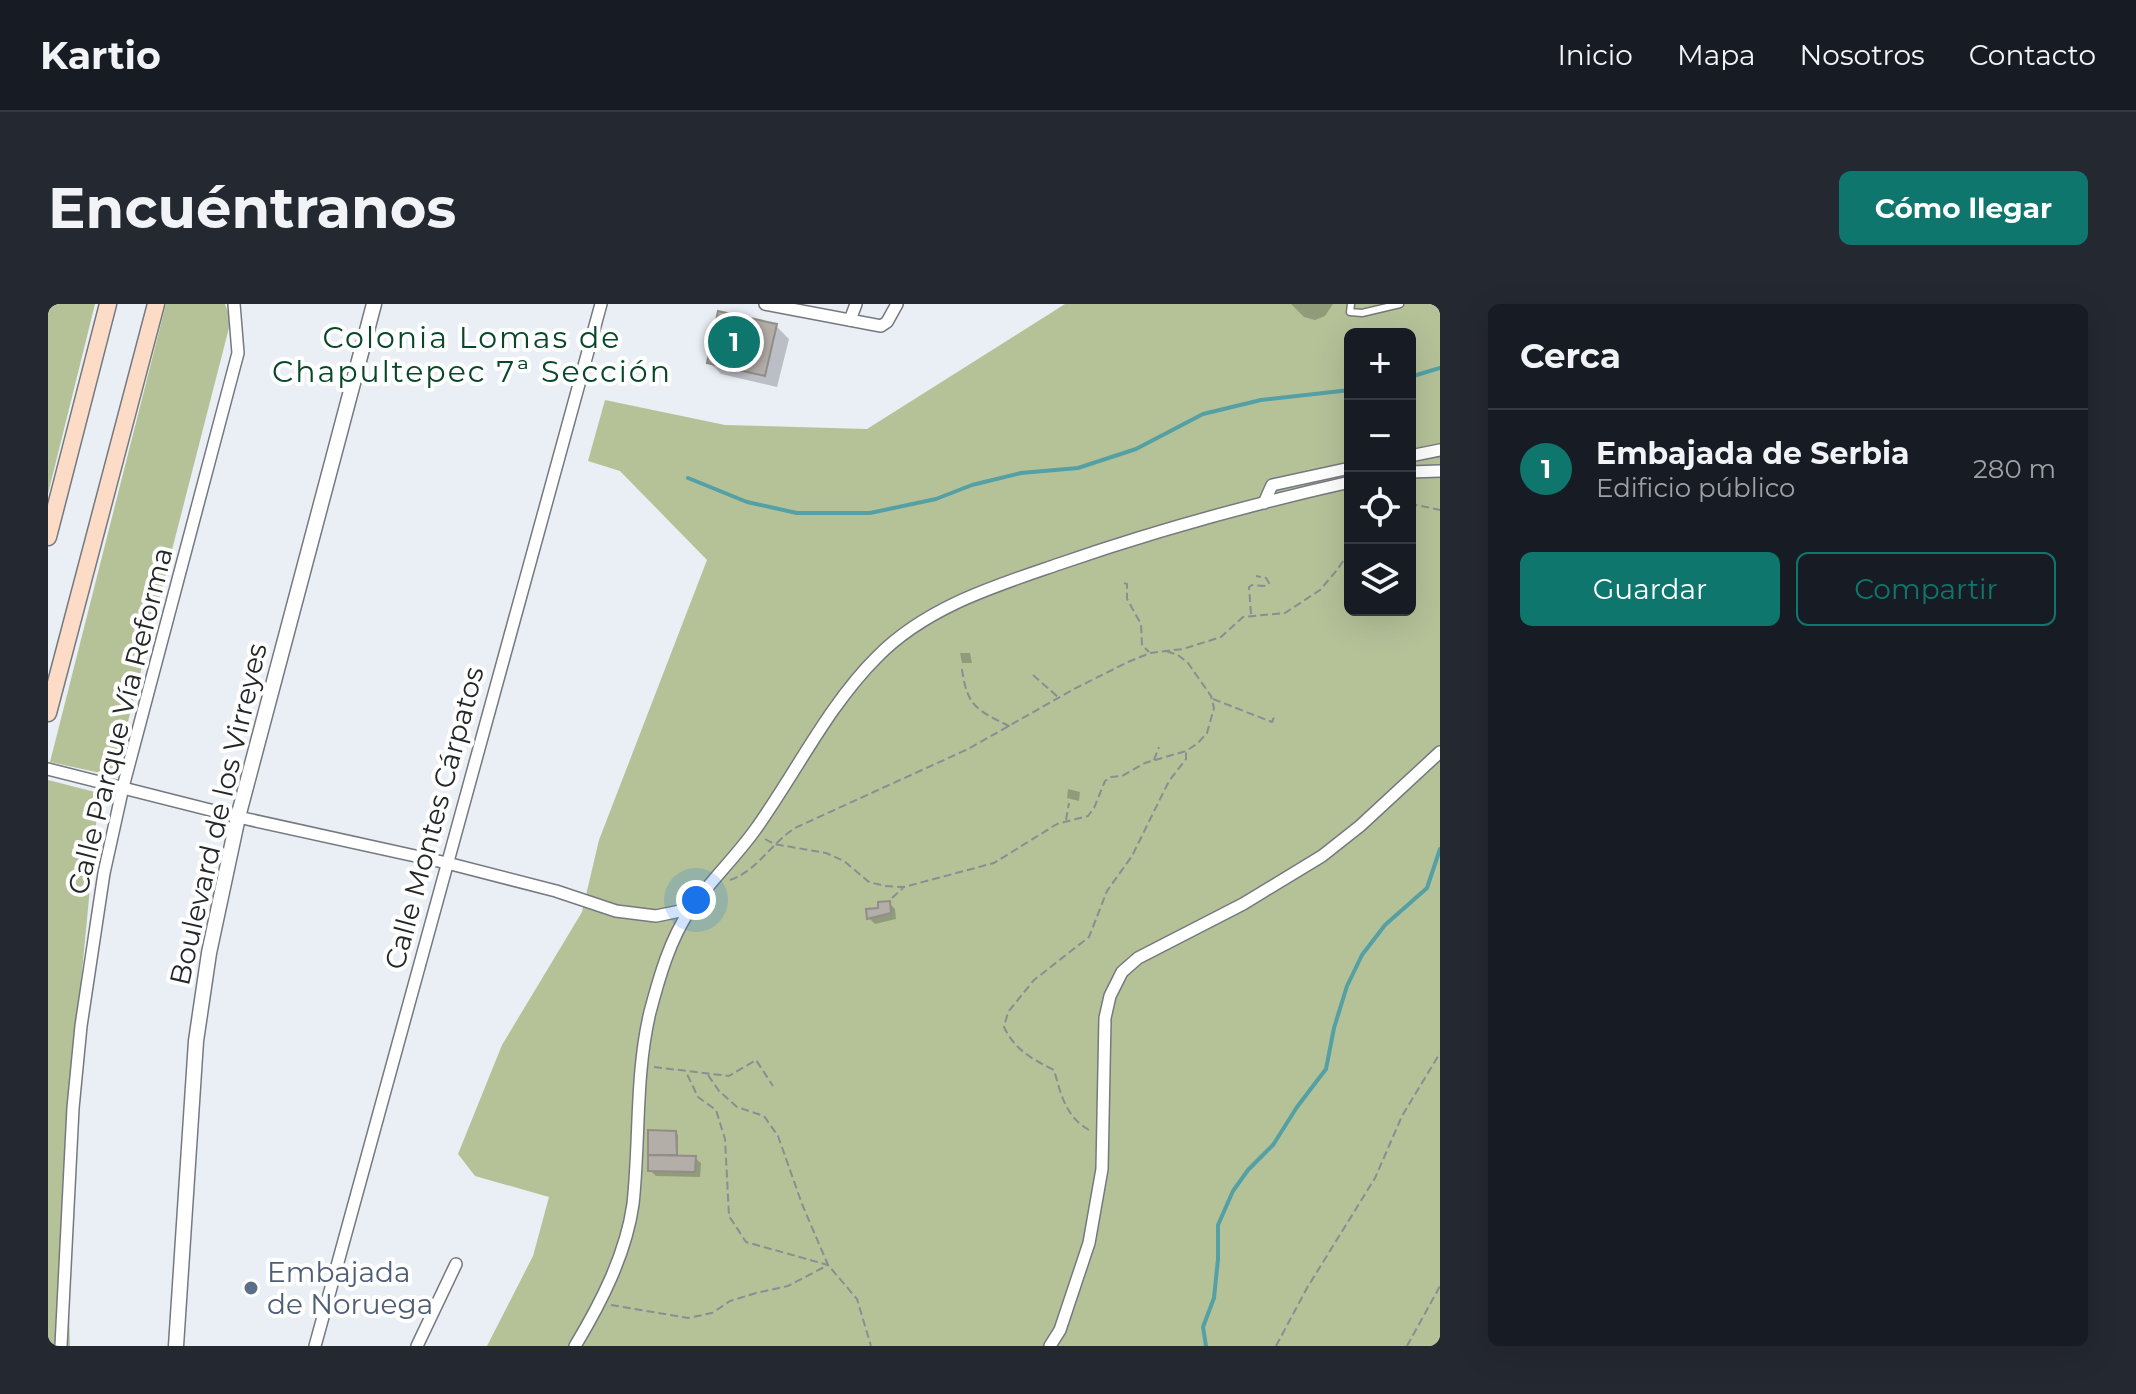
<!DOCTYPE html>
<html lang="es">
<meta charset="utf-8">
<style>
:root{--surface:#171b24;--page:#242831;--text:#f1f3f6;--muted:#9ea1a6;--line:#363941;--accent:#0f766e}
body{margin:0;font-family:Montserrat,sans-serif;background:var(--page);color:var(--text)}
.controls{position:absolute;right:24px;top:24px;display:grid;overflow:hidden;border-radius:12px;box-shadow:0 8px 32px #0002}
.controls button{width:72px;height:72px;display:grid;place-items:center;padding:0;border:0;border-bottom:2px solid var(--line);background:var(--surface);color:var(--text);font:40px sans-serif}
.you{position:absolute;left:648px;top:596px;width:28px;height:28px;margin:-20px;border:6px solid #fff;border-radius:50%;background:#1a73e8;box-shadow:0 0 0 12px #1a73e833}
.badge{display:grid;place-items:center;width:52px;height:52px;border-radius:50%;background:var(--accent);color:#fff;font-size:26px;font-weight:700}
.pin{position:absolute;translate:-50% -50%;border:4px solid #fff;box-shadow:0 2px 8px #0006}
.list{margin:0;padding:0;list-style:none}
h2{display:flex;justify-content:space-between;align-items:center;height:104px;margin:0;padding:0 32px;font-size:34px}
h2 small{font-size:26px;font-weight:400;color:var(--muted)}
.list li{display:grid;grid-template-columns:52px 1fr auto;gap:24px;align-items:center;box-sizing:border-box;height:120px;padding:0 32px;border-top:2px solid var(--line)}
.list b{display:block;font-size:30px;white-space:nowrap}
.list p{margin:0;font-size:26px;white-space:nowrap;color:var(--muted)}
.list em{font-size:26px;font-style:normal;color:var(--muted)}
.actions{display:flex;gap:16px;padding:24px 32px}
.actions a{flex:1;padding:18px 0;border:2px solid var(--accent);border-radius:12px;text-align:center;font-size:28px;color:var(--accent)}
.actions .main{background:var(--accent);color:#fff}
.icon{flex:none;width:44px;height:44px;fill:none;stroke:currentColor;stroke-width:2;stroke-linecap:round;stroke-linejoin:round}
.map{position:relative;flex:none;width:1392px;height:1042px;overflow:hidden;border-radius:12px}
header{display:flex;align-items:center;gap:48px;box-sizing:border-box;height:112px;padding:0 40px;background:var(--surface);border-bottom:2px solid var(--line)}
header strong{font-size:38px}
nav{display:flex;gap:44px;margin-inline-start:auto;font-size:28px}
.intro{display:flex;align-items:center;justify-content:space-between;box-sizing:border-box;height:192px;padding:0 48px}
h1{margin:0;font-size:56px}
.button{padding:20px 36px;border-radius:12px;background:var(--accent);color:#fff;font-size:28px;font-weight:700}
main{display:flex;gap:48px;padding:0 48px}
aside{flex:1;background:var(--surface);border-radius:12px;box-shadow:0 8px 32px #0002}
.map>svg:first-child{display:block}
.green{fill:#b5c298;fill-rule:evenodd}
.shadow{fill:#0003}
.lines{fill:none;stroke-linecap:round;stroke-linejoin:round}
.stream{stroke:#54a0a5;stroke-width:4}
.building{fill:#b4aea9;stroke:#938d89;stroke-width:2}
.service-casing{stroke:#75797f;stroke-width:9}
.minor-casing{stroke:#75797f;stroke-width:14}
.tertiary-casing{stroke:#75797f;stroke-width:17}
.secondary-casing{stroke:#75797f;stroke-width:19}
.path{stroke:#8a8d92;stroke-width:2;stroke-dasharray:8 4;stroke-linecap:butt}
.service{stroke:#fff;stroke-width:6}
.minor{stroke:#fff;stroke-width:11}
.tertiary{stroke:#fff;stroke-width:14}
.secondary{stroke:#fddcc7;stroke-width:16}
.service-dot{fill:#5c6f8a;stroke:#fff;stroke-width:3}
.labels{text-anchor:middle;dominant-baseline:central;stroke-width:8;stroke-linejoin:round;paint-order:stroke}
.street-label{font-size:28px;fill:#242628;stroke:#fff}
.service-label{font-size:28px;fill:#4e5e75;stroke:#fff;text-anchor:start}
.neighbourhood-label{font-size:30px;letter-spacing:2px;fill:#084729;stroke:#fff}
</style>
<header>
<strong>Kartio</strong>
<nav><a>Inicio</a><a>Mapa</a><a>Nosotros</a><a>Contacto</a></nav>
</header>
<div class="intro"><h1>Encuéntranos</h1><a class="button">Cómo llegar</a></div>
<main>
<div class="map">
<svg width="1392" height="1042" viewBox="0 0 1392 1042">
<rect width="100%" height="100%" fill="#eaeef5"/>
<g class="green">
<path d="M0,0h47l-47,190z"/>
<path d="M118,0h59l6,16 -117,456 -64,-14z"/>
<path d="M1017,0h375v1042h-953l46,-90 16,-59 -74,-21 -17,-22 44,-109 80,-133 17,-72 108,-280 -87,-89 -32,-10 17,-61 120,25 142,4zM1302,30h60v276h-60z"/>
<path d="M0,476l51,13 -30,316 -1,175 2,62h-22z"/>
</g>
<g class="shadow">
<path d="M1243,0h42l-8,12 -10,4 -11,-3z"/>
<path d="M728,22l13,13 -12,48 -56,-13 -12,-12z"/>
<path d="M912,349h10l2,10h-10z"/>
<path d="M1020,485l12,3 -1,9 -12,-3z"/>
<path d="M841,599l6,6 1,10 -21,5 -6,-6z"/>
<path d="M602,828l26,1 2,2v22l17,1 6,5 -1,14 -44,-1 -6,-6z"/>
</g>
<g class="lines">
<g class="stream">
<path d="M1362,73l30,-9"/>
<path d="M640,174l59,24 50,11h73l66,-14 36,-14 49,-12 57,-5 58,-19 67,-35 58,-14 89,-10"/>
<path d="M1158,1042l-3,-19 11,-29 4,-39v-34l15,-34 15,-21 25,-25 24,-38 29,-38 8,-41 13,-42 15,-31 23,-30 42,-37 13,-39"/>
</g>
</g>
<g class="building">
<path d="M670,7l59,13 -12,52 -58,-13z"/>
<path d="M842,597l1,12 -24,6 -1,-10 12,-1v-6z"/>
<path d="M600,826l28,1 1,24h-29z"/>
<path d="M600,851l48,1 -1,16 -47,-1z"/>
</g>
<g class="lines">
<defs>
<path id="service" d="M1303,0l-1,8 12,1 38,-9"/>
<g id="minor">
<path d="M717,0l116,22 6,-4 10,-18"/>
<path d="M802,16l6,-16"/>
<path d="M1362,152l30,-6"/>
<path d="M1362,168l30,-1"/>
<path d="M1216,199l8,-18 78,-17"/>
<path d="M0,465l190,48 209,46 109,28 60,20 40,5 34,-7"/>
<path d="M13,1042l12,-238 8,-82 23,-153 19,-86 115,-434 -4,-49"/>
<path d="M267,1042l286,-1042"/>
<path d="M369,1042l39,-82"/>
<path d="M527,1042c26,-43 51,-92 58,-142 7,-64 2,-129 17,-192 9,-34 20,-73 40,-102 19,-28 45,-52 65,-80 41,-57 72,-123 122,-173 49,-50 118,-71 182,-93 95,-33 193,-60 291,-82"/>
<path d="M1002,1042l10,-16 29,-87 13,-74 3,-151 5,-22 12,-24 16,-14 105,-54 79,-48 38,-30 80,-74"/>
</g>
<path id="tertiary" d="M128,1042l20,-305 13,-88 29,-136 136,-513"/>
<g id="secondary">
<path d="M0,233l60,-233"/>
<path d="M0,409l108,-409"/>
</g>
</defs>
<use href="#service" class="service-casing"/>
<use href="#minor" class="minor-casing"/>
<use href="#tertiary" class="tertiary-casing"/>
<use href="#secondary" class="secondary-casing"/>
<g class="path">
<path d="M1362,204l7,-3 23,5"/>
<path d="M1076,279l3,1v15l14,25 1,21 7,7"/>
<path d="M1203,310l-2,-27 3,-2 14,1 3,-3 -3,-5 -10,-2"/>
<path d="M914,365c5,38 15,41 49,58"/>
<path d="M985,371l25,22"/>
<path d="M1165,395l59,23 3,-7"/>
<path d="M1106,456l5,-13"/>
<path d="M1018,516l3,-17"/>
<path d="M717,535l9,5 52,9 18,8 25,21 16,4 19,1 90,-24 63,-39 31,-8 6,-8 11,-27 6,-4 11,-1 23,-13 41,-12 11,-7 10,-11 7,-25 -3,-12 -23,-33 -10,-8 -12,-4"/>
<path d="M682,576c29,-10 41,-38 67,-53l171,-78 106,-60 54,-27 22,-9 33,-4 38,-12 22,-20 42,-4 35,-23 17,-20 13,-19"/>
<path d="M844,594l11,-10"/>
<path d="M606,763l75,9 27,-16 17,26"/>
<path d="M660,771l11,16 18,16 27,9 14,20 24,68 26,61 29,34 14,47"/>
<path d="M1041,826c-23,-13 -28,-35 -35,-60 -22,-11 -39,-20 -50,-43l4,-15 26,-32 55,-43 18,-46 25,-35 37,-75 17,-22v-7"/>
<path d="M563,1001l77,13 24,-5 18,-12 26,-8 32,-7 40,-21 -82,-23 -17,-26 -4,-77 -9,-29 -18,-13 -12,-25"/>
<path d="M1228,1042l31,-58 68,-110 27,-62 38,-63"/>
<path d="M1359,1042l33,-60"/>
</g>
<use href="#service" class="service"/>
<use href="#minor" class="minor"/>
<use href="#tertiary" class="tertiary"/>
<use href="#secondary" class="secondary"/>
</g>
<circle class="service-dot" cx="203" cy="984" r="8"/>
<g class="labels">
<g class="street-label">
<text transform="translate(72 417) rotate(-76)">Calle Parque Vía Reforma</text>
<text transform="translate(170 510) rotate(-77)">Boulevard de los Virreyes</text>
<text transform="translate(386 514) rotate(-75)">Calle Montes Cárpatos</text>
</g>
<g class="service-label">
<text x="219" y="968">Embajada<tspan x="219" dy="32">de Noruega</tspan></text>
</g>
<g class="neighbourhood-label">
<text x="424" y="33">Colonia Lomas de<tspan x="424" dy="34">Chapultepec 7ª Sección</tspan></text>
</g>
</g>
</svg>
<div class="controls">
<button>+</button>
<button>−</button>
<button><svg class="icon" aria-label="locate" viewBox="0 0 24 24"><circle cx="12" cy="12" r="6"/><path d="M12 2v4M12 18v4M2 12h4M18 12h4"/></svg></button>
<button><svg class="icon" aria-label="layers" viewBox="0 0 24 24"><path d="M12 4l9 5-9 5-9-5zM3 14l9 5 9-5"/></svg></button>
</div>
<div class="you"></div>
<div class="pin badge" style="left:686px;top:38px">1</div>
</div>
<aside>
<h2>Cerca<small></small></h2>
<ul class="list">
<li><span class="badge">1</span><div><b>Embajada de Serbia</b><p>Edificio público</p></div><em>280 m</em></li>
</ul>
<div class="actions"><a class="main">Guardar</a><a>Compartir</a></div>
</aside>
</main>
